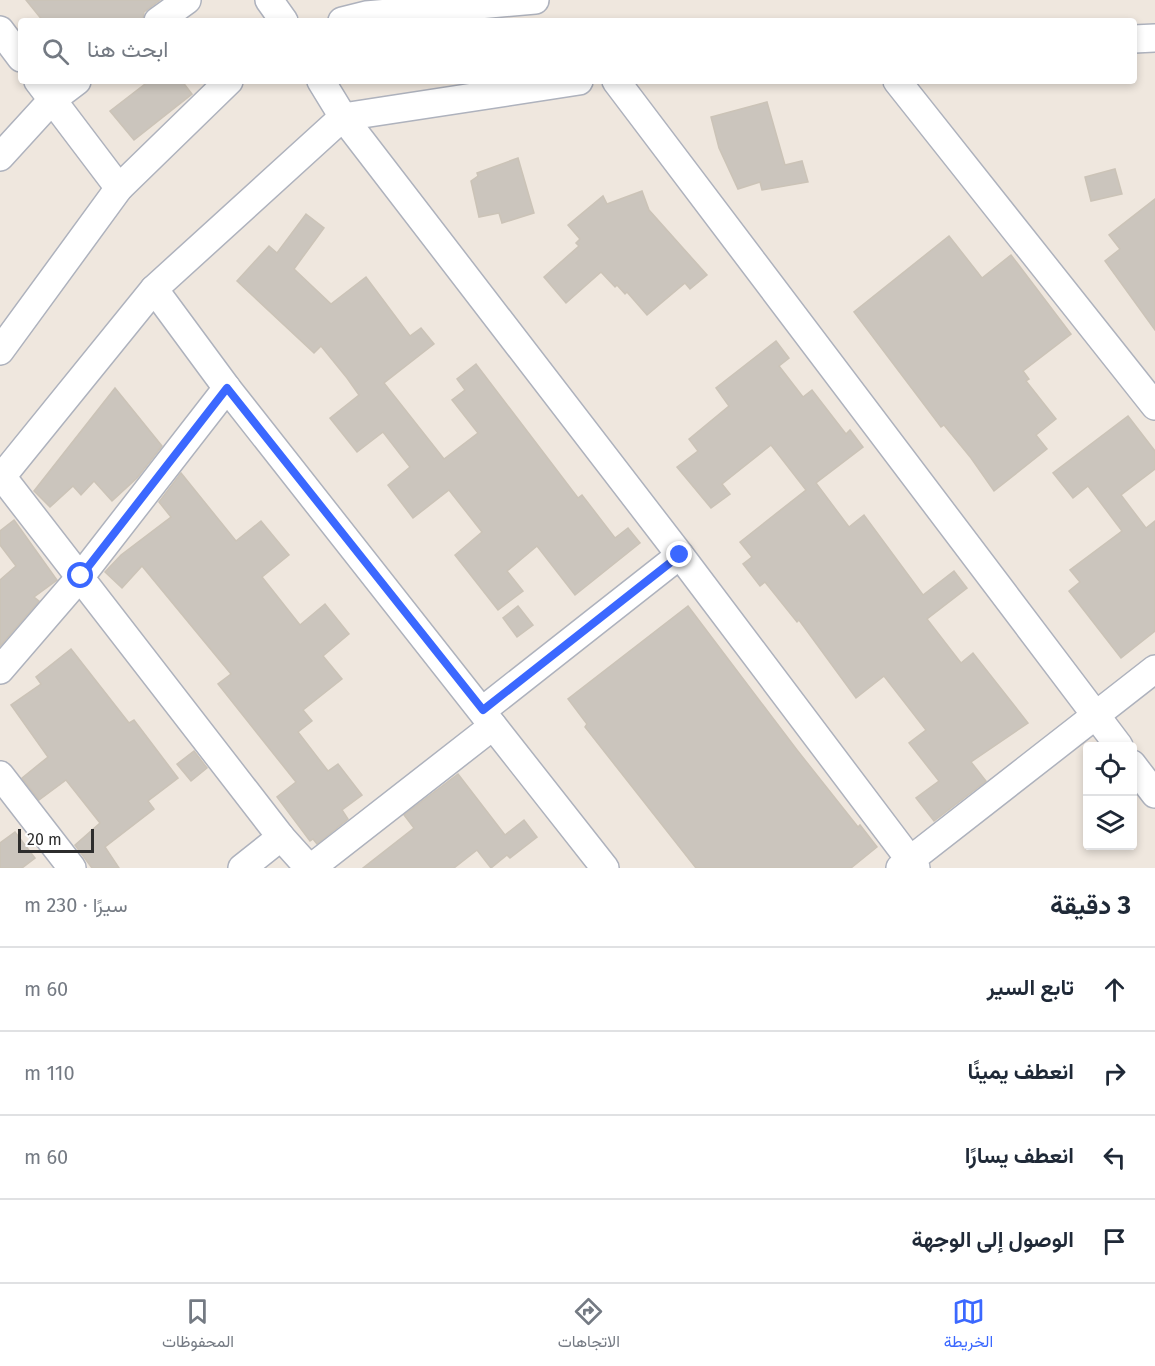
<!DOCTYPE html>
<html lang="ar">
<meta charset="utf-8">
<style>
:root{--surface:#fff;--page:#f2f2f3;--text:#1f2937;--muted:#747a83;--line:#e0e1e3;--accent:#3b68ff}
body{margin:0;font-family:"Fira Sans",Vazirmatn,sans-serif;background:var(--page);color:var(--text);direction:rtl}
.controls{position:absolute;right:18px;bottom:18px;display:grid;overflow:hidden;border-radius:6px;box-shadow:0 3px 9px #0003}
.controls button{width:54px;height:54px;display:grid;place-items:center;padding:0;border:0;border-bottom:2px solid var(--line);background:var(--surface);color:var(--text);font:30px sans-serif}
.scale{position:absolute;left:18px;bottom:15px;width:76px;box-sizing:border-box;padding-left:6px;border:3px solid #2d2d2d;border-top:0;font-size:16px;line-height:21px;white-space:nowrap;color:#2d2d2d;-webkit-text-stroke:4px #fff;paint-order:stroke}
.stop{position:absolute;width:18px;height:18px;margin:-14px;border:4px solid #3b68ff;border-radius:50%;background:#fff}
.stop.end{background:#3b68ff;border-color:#fff;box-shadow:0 2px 6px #0008}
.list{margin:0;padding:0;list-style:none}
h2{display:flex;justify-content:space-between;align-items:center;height:78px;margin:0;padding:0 24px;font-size:26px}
h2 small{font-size:20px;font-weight:400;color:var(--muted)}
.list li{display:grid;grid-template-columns:39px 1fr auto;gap:18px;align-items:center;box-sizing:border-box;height:84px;padding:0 24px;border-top:2px solid var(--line)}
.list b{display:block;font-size:22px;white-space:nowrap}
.list em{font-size:20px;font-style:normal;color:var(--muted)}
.icon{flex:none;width:33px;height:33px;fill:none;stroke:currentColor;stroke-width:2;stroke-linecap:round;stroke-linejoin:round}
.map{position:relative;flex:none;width:1155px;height:868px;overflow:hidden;direction:ltr}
.search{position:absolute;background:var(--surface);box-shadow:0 3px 9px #0003;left:18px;right:18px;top:18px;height:66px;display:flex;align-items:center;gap:15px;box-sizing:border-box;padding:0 21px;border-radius:6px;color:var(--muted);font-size:22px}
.sheet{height:414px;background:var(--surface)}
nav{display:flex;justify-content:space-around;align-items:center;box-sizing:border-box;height:84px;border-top:2px solid var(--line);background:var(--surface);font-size:16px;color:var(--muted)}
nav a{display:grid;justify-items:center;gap:3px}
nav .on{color:var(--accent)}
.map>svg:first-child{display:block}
.building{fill:#cbc5bd;stroke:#cbc3b7;stroke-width:1.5}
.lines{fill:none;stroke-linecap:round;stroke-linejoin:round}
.minor-casing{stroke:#aeb2bd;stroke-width:30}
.minor{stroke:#fff;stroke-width:27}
.route{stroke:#3b68ff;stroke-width:8}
</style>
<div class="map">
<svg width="1155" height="868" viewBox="0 0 1155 868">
<rect width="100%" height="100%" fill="#efe7de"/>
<g class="building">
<path d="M26,0h134l-16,12 -1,9h-100z"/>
<path d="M149,81h33l10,13 -58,46 -24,-29z"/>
<path d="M767,102l18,63 17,-4 6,21 -46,8 -2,-8 -22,7 -19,-41 -8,-31z"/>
<path d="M518,158l16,55 -32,10 -3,-10 -20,4 -8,-36 7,-5 -1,-3z"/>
<path d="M1115,169l7,25 -31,7 -6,-24z"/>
<path d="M642,191l7,19 58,65 -17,14 -5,-6 -38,32 -20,-23 -2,2 -8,-9 -2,2 -14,-15 -35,31 -22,-26 35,-31 -3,-3 4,-4 -12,-14 35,-29 4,8z"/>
<path d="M1155,199v131l-50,-69 15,-12 -11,-14z"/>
<path d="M306,214l18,14 -30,41 37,35 35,-27 44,59 11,-8 13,16 -50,39 60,76 34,-26 -26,-33 13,-10 -8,-11 19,-15 102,134 4,-3 33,43 13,-10 12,15 -65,52 -38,-49 -30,25 16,20 -25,19 -43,-55 27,-23 -33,-42 -36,28 -25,-33 22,-18 -27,-35 -26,20 -27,-34 29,-23 -12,-17 -26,-32 -7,7 -77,-72 32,-35 8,7z"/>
<path d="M949,236l33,42 29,-23 60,79 -48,37 6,8 -3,2 30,38 -20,16 11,14 -53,42 -23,-33 -27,-33 -3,2 -87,-115z"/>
<path d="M776,341l13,17 -10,8 24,31 9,-7 34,44 4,-4 13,17 -47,36 33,44 15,-12 59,80 31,-24 13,17 -40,31 34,44 12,-10 55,70 -57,39 15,19 -52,40 -18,-23 23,-17 -30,-38 17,-13 -42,-54 -28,22 -57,-78 -2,2 -32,-40 -5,4 -17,-22 9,-7 -12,-15 66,-52 -35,-45 -49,39 8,10 -19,14 -34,-41 21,-16 -9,-12 40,-33 -13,-18z"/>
<path d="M115,388l47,58 -25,32 -25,23 -18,-20 -13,14 -8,-9 -23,21 -16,-16z"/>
<path d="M1128,416l27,35v18l-34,26 25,33 9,-7v110l-34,27 -52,-67 11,-9 -10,-12 52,-39 -34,-45 -15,12 -20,-25z"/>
<path d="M181,473l55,68 25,-20 28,34 -27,22 38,48 25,-21 24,30 -26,22 19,23 -39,31 9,11 -14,11 30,39 10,-7 24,31 -20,15 6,9 -31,25 -4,-5 -3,2 -33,-44 19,-15 -78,-98 13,-10 -89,-108 -20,22 -17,-16 16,-17 50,-38 -12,-15z"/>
<path d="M14,520l43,60 -23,17 5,4 -39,45v-66l16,-14 -16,-21v-14z"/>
<path d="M518,606l15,19 -16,12 -14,-19z"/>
<path d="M688,606l109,144 61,77 2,-2 17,22 -26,21h-155l-111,-141 2,-3 -19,-25z"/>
<path d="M71,649l58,74 5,-3 44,58 -30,23 6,8 -49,38 14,21h-27l-17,-23 25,-22 -34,-43 -27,20 -17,-22 26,-21 -37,-52 30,-21 -5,-7z"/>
<path d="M194,751l13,17 -16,13 -14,-17z"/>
<path d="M458,774l47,61 19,-15 13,17 -27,21 -3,-3 -16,13 -14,-18 -23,18h-91l51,-40 -10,-13z"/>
<path d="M15,832l20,26 -13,10h-22v-25z"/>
</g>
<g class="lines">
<defs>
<g id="minor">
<path d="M269,0l15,21"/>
<path d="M158,21l29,-21"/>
<path d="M342,21l24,-6 169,-15"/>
<path d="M0,30l21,28"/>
<path d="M1134,39l21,-1"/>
<path d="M38,81l81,107"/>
<path d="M321,81l22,36 337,438 236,313"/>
<path d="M616,81l503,665"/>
<path d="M897,81l258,325"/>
<path d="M0,157l52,-57 25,-19"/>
<path d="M154,289l73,99 378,480"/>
<path d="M0,351l119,-163 110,-107"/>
<path d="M0,474l281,363 28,31"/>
<path d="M0,479l154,-190 189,-172 236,-36"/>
<path d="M0,670l81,-94 146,-188"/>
<path d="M483,710l197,-155"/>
<path d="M1132,764l23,30"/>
<path d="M0,775l72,93"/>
<path d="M242,868l39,-31"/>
<path d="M311,868l182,-142"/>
<path d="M900,868l255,-199"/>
</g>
</defs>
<use href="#minor" class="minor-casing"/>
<use href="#minor" class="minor"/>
</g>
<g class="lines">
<path class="route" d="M81,576l146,-188 256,322 197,-155"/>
</g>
</svg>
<div class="controls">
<button><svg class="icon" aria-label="locate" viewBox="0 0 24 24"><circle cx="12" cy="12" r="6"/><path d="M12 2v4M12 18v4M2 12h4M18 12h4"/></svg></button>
<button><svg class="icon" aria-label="layers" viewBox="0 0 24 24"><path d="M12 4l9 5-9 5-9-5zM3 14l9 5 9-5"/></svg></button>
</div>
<div class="scale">20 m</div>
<div class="stop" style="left:81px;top:576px"></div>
<div class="stop end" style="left:680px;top:555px"></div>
<div class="search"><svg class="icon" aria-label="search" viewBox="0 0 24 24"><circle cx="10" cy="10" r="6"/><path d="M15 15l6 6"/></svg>ابحث هنا</div>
</div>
<section class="sheet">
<h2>3 دقيقة<small>سيرًا · 230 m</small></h2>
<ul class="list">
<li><svg class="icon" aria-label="ahead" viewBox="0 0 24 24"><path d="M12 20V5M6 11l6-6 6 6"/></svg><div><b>تابع السير</b></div><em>60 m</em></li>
<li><svg class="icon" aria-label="right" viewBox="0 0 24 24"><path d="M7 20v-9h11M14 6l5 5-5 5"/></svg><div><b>انعطف يمينًا</b></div><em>110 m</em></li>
<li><svg class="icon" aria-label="left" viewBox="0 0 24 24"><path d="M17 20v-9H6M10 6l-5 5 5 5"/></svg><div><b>انعطف يسارًا</b></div><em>60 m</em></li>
<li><svg class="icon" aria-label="arrive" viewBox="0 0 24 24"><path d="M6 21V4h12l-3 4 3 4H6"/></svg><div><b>الوصول إلى الوجهة</b></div></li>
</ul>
</section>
<nav>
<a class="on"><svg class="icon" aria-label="map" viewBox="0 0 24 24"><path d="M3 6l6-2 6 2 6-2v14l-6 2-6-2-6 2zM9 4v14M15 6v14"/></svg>الخريطة</a>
<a><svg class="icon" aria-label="directions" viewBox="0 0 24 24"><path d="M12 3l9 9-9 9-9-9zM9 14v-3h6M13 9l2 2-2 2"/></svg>الاتجاهات</a>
<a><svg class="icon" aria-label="saved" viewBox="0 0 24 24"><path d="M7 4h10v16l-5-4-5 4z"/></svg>المحفوظات</a>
</nav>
